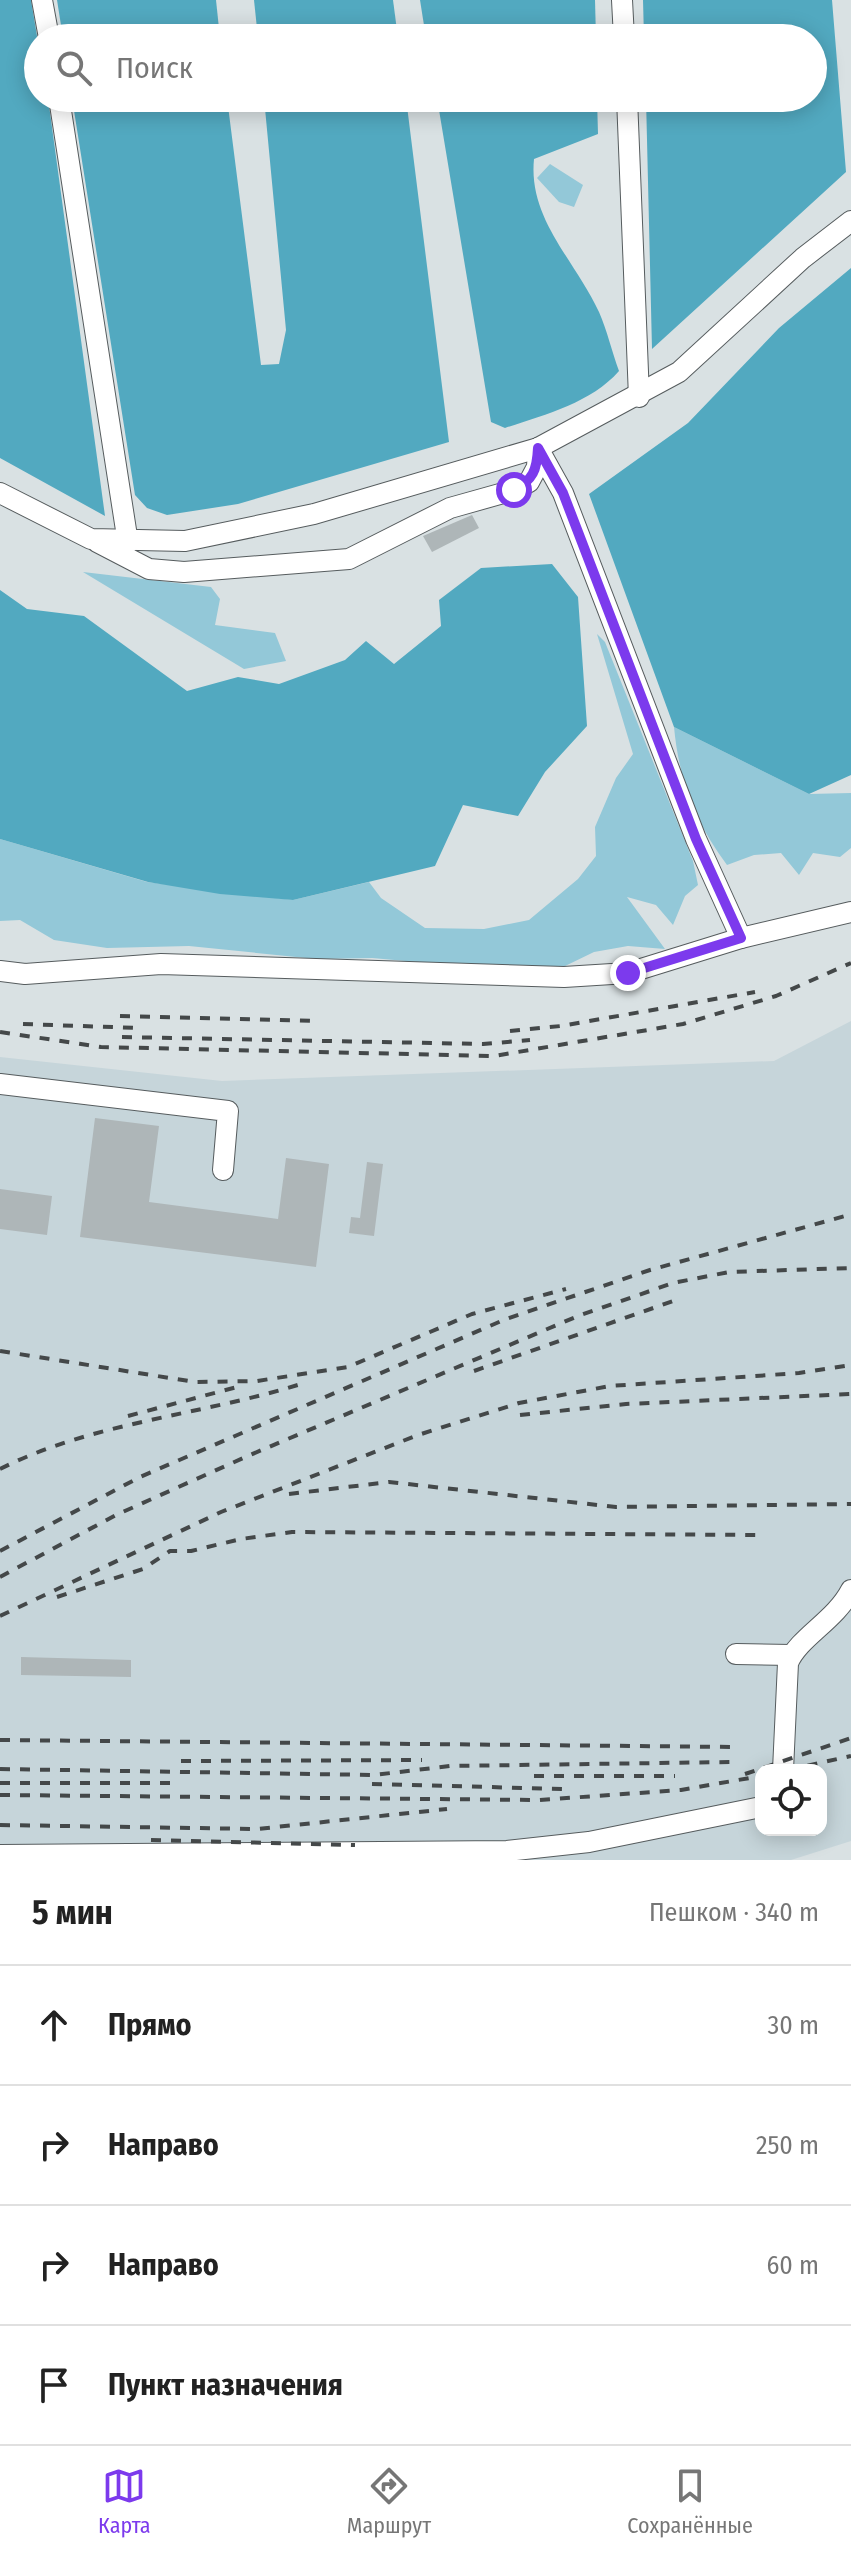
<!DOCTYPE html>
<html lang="ru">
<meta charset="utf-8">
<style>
:root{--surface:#fff;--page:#f2f2f2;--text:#222;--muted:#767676;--line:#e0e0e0;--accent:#7c3aed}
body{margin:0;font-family:"Fira Sans Condensed",sans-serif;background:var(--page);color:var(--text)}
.controls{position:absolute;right:24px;bottom:24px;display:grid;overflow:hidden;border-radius:16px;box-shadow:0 4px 20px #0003}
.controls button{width:72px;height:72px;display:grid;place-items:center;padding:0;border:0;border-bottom:2px solid var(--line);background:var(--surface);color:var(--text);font:40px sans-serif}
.stop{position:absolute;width:24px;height:24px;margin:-18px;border:6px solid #7c3aed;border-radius:50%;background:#fff}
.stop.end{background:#7c3aed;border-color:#fff;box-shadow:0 2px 8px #0008}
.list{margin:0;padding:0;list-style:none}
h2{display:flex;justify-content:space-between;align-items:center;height:104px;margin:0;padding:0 32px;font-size:34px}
h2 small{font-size:26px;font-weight:400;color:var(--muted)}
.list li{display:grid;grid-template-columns:52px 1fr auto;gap:24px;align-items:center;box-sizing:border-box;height:120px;padding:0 32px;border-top:2px solid var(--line)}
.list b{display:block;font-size:30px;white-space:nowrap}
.list em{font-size:26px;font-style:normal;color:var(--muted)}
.icon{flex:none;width:44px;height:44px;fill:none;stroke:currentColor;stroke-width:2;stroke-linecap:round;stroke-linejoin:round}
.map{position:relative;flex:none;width:851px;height:1860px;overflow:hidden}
.search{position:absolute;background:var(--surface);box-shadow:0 4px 20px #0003;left:24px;right:24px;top:24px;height:88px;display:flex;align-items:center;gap:20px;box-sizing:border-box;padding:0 28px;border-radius:44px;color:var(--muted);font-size:30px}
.sheet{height:584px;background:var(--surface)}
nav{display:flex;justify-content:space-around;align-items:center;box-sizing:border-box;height:112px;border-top:2px solid var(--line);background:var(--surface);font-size:22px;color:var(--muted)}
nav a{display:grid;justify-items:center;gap:4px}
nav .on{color:var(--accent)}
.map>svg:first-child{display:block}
.built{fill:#c6d5da;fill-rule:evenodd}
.green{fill:#93c8d8}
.water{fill:#52a9c0}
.building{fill:#aeb6b8}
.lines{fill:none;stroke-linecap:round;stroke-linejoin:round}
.minor-casing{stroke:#565c5e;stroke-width:22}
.minor{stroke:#fff;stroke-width:20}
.rail{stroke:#444849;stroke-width:4;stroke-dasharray:10 10;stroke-linecap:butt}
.route{stroke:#7c3aed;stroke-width:10}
</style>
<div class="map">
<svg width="851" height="1860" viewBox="0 0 851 1860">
<rect width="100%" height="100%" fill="#d9e1e3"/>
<path class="built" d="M851,1021v820l-60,19h-791v-803l222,24 552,-20zM761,1770h60v60h-60z"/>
<g class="green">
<path d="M550,164l33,21 -9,22 -15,-5 -22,-24z"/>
<path d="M83,572l128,15 9,12 -5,26 60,8 11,28 -42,8z"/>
<path d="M597,634l8,8 88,219 5,24 -13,11 -12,29 -17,-20 -29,-8 38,52 -37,-3 -34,6 -31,15 -101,-1 -90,-8 -56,1 -127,-13 -82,2 -53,-8 -34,-20 -20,1v-82l147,43 146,18 76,-18 12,16 44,30 59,1 45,-9 49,-41 18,-23 -1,-29 21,-49 17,-24z"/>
<path d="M674,727l135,67 42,-1v55l-11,9 -27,-4 -14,22 -18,-22 -27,2 -27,10c-32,-43 -48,-85 -53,-138z"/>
</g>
<g class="water">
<path d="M0,0h31l7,42v56h10l57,418 -105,-58z"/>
<path d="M57,0h159l4,38h-157z"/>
<path d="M254,0h139l5,38h-140z"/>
<path d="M420,0h175l1,38h-170z"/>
<path d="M643,0h189l14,172 -194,177 -6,-251h167v-60h-169z"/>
<path d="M72,98h155l34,267 18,-1 7,-34 -22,-232h142l43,344 -211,62 -71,11 -20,-7 -12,-13z"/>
<path d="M437,98h160l1,36 -64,25c-6,60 41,101 65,153 8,18 13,40 20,59 -28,32 -75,44 -114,57l-14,-6z"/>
<path d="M851,268v507l-42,19 -135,-67 -85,-233 99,-71 91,-95z"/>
<path d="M552,564l26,33 9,129 -42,46 -27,44 -55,-11 -28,61 -142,34 -73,-6 -72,-12 -148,-43v-249l27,19 57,7 103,75 51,-14 41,7 66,-24 21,-19 28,23 47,-38 -2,-26 42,-32z"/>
</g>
<g class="building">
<path d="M472,515l7,13 -47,24 -9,-16z"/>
<path d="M95,1118l64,8 -10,76 129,17 8,-61 43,6 -13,103 -236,-30z"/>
<path d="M367,1162l16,2 -9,72 -25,-3 2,-16 9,1z"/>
<path d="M0,1189l52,7 -5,39 -47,-6z"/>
<path d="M21,1657l110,3v17l-110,-2z"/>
</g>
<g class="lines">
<defs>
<g id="minor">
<path d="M42,0l7,38"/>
<path d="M622,0l2,38"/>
<path d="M59,98l69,445"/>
<path d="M627,98l12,299"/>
<path d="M538,448l25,45 133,346 45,99"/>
<path d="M0,493l91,46 94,2 129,-27 224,-66 141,-76 124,-114 48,-37"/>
<path d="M97,542l52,27 35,3 165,-13 101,-51 64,-18 15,-8 8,-15 1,-19"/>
<path d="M0,971l25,3 136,-10 403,13 64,-4 113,-35 110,-26"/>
<path d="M0,1084l228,27 -5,59"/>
<path d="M736,1654l55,1"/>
<path d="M783,1770l5,-107c11,-26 47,-42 63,-73"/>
<path d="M0,1855l507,-4 82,-9 172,-35"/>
</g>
</defs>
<use href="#minor" class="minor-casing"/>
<use href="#minor" class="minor"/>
<g class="rail">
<path d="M120,1016l197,5"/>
<path d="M23,1024l116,4"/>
<path d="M510,1031l51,-5 194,-34"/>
<path d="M0,1032l101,15 393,9 189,-32 93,-28 75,-33"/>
<path d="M122,1037l361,7 47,-4"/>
<path d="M0,1351l195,31 62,-1 91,-14 124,-53 94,-25"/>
<path d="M474,1371l202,-71"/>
<path d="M520,1415l106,-11 225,-10"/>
<path d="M128,1416l109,-29"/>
<path d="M0,1469c95,-48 206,-54 307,-87"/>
<path d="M289,1494l100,-12 227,25 235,-3"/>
<path d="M0,1551l140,-74 366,-158 144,-49 195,-54"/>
<path d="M0,1577l116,-62 134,-60 328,-139 95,-33 56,-11 122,-4"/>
<path d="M57,1597l86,-28 27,-18h21l50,-12 51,-7 468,3"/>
<path d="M0,1616l221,-104 197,-77 101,-32 91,-17 189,-13 52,-8"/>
<path d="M0,1740l739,7"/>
<path d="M181,1761l241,-1"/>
<path d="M0,1769l374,6 76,-9 280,-4"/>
<path d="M788,1770l63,-14"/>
<path d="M745,1774l106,-36"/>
<path d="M534,1776h141"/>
<path d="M0,1783h176"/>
<path d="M372,1784l192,5"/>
<path d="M0,1795l539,5 142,-10 80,-14"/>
<path d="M0,1825l257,4 190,-20"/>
<path d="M151,1840l204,5"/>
</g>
</g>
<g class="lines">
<path class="route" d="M514,490c19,-10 23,-20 24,-42l25,45 133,346 45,99 -113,35"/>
</g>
</svg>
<div class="controls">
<button><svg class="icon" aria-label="locate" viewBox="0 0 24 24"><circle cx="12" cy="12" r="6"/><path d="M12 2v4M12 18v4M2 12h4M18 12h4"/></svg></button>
</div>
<div class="stop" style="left:514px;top:490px"></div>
<div class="stop end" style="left:628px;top:973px"></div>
<div class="search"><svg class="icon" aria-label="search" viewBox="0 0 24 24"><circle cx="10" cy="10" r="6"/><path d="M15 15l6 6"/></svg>Поиск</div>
</div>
<section class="sheet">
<h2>5 мин<small>Пешком · 340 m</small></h2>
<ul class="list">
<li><svg class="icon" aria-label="ahead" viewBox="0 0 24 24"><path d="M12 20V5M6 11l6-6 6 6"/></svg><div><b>Прямо</b></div><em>30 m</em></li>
<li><svg class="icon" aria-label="right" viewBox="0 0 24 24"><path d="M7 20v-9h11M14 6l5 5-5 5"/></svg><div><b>Направо</b></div><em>250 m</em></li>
<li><svg class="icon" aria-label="right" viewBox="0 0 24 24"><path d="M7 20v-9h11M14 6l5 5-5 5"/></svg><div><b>Направо</b></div><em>60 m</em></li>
<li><svg class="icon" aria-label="arrive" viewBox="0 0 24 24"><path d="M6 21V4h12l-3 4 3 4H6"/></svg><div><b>Пункт назначения</b></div></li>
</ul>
</section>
<nav>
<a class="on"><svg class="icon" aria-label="map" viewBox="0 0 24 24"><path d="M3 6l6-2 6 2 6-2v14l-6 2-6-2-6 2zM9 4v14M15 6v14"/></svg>Карта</a>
<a><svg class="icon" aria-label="directions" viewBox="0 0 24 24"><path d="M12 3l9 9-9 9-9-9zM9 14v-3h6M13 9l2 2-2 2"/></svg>Маршрут</a>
<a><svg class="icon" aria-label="saved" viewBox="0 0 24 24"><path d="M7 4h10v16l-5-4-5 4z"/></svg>Сохранённые</a>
</nav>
